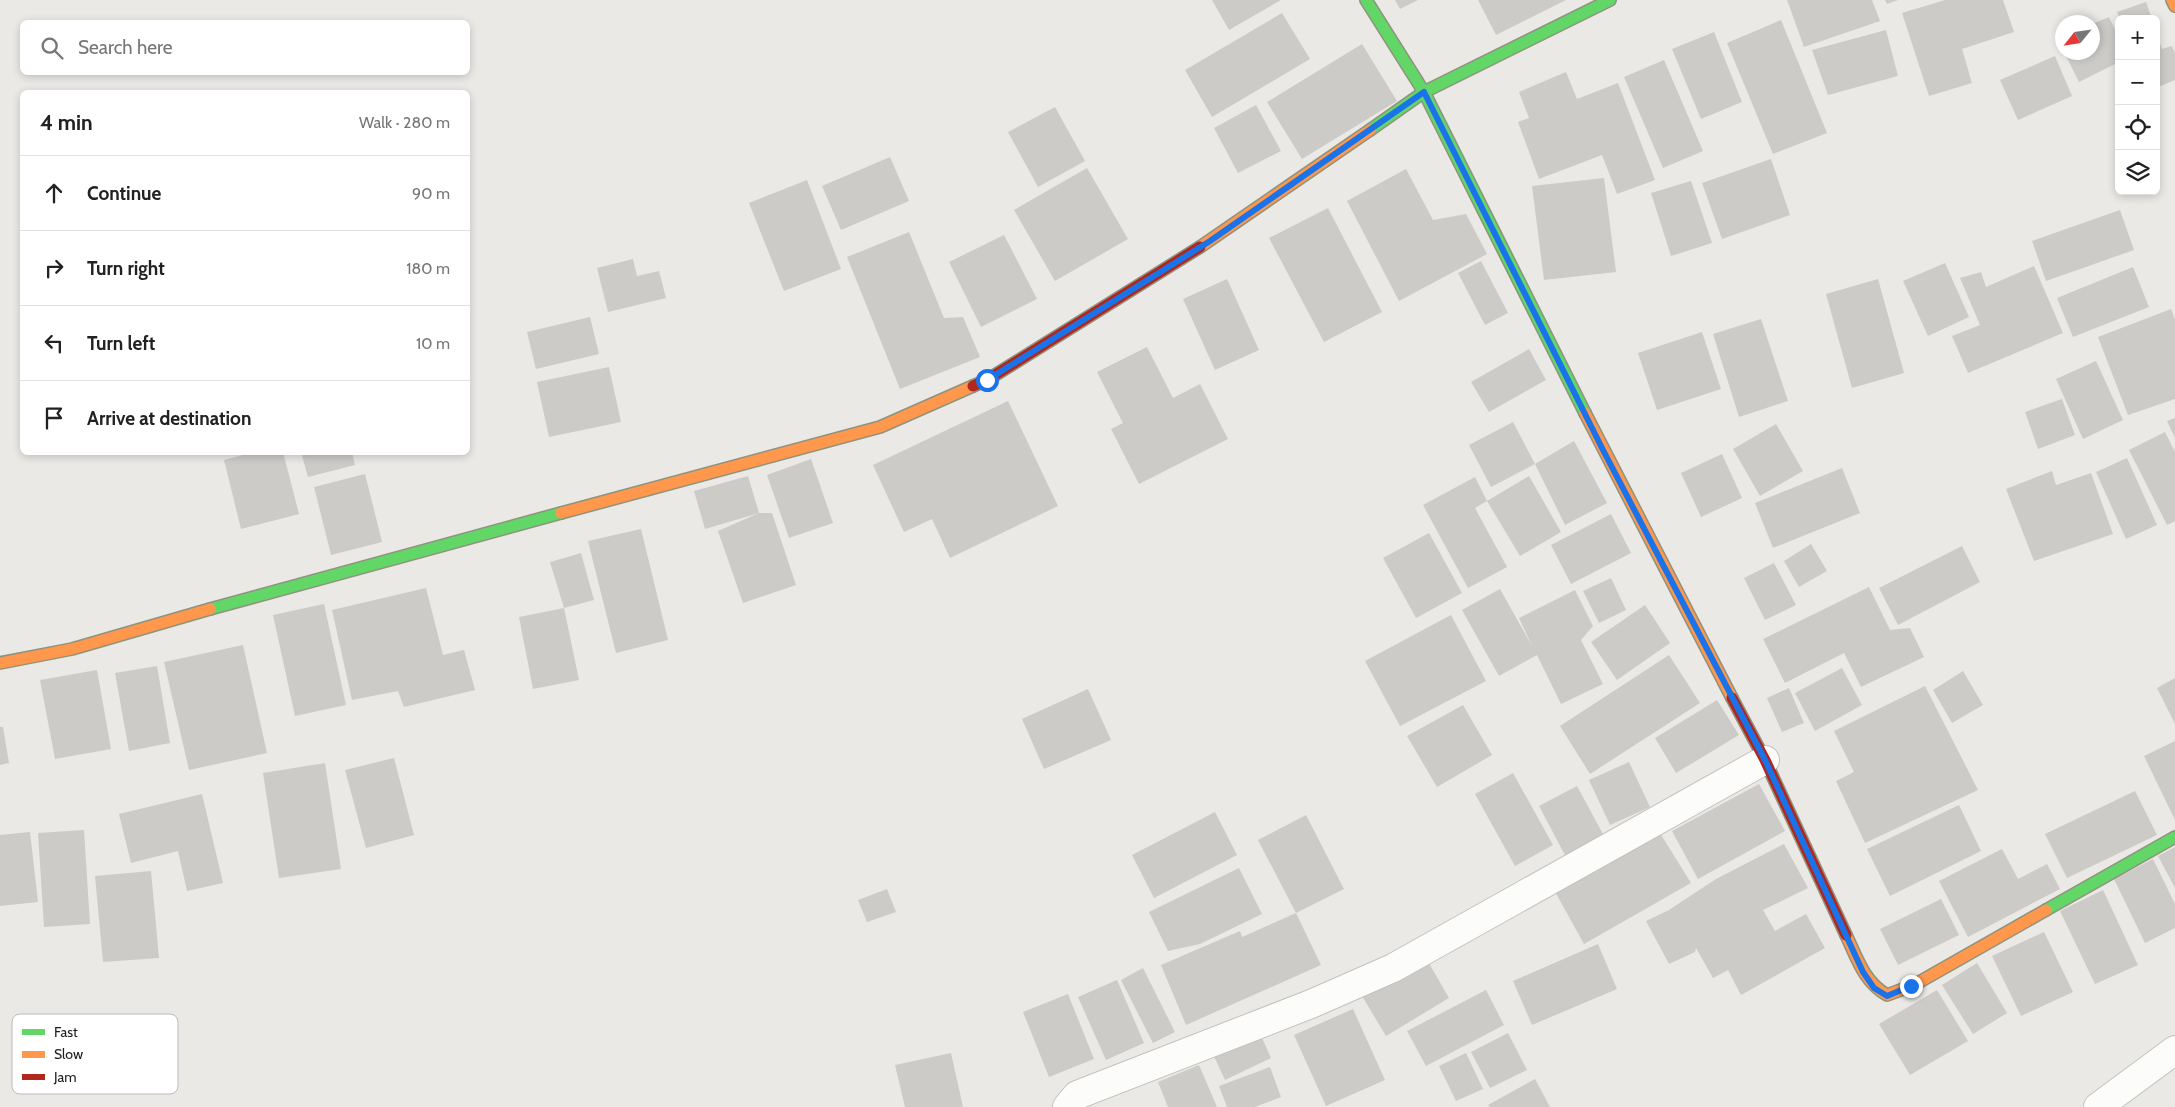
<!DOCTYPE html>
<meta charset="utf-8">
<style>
:root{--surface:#fff;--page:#f6f6f6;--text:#222;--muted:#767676;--line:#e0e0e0}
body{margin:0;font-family:Cabin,sans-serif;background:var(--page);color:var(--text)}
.controls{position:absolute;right:15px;top:15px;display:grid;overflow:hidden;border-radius:8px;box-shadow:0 2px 8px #0003}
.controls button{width:45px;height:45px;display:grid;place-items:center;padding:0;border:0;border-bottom:1px solid var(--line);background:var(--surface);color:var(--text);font:25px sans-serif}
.compass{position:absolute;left:2055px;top:15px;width:45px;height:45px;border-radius:50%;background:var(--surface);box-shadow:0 2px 8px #0003;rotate:240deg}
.stop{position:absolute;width:15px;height:15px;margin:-11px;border:4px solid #1a73e8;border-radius:50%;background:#fff}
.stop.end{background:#1a73e8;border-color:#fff;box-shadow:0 1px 5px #0008}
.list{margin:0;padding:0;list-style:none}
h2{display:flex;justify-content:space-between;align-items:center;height:65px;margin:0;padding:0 20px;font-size:21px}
h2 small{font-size:16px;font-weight:400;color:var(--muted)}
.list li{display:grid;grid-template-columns:32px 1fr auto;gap:15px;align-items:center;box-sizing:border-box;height:75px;padding:0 20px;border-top:1px solid var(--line)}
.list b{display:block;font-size:19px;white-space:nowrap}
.list em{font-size:16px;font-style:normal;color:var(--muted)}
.icon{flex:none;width:28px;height:28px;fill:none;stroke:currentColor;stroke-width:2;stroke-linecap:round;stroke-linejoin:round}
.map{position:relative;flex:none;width:2175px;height:1107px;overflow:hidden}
.search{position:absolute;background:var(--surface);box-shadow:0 2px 8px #0003;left:20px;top:20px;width:450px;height:55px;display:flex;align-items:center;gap:12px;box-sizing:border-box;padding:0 18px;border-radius:8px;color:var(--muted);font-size:19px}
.panel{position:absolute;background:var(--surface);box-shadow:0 2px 8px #0003;left:20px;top:90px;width:450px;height:365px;border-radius:8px}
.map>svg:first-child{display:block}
.building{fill:#cccbc8}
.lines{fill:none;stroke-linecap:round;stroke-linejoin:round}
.street-casing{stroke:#c3c2c1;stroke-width:30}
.fast-casing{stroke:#8f937e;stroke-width:14}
.slow-casing{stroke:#8f937e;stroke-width:14}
.jam-casing{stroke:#8f937e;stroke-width:14}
.street{stroke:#fcfcfb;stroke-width:28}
.fast{stroke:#63d668;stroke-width:11}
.slow{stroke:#ff974d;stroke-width:11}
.jam{stroke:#b3261e;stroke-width:11}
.route{stroke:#1a73e8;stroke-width:6}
.key{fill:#fff;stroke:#bbb;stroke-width:1}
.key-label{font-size:14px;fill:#1c1c1c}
</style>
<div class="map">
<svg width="2175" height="1107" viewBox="0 0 2175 1107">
<rect width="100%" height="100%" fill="#eae9e5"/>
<g class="building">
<path d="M1212,0h69l-52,30z"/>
<path d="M1395,0h23l-18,9z"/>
<path d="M1478,0h88l-70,35z"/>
<path d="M1787,0h85l8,21 -76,26z"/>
<path d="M1885,0h13l-11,4z"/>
<path d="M1945,0h58l11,32 -52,17 10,34 -43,13 -27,-83z"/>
<path d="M2146,2l6,17h-32l-3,-7z"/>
<path d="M1282,13l28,46 -98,58 -27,-47z"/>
<path d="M2109,17l10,21v24l-40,20 -15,-30h28v-28z"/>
<path d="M1781,20l46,113 -54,21 -46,-111z"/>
<path d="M1886,30l12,46 -70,19 -16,-45z"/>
<path d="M1714,32l28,70 -41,17 -29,-70z"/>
<path d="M2156,32l6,17 10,-3 3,7v27l-19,8z"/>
<path d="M1362,44l35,57 -95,58 -35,-57z"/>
<path d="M2055,56l17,40 -54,24 -18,-40z"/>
<path d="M1664,60l39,91 -40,17 -39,-91z"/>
<path d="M1566,72l11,27 41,-16 37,97 -38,14 -15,-39 -63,24 -21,-57 11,-4 -10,-26z"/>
<path d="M1256,105l25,46 -43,22 -24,-45z"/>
<path d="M1055,107l30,54 -47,26 -30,-55z"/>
<path d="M890,157l19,44 -68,29 -19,-44z"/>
<path d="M1771,159l19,56 -68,24 -20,-56z"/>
<path d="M1087,168l41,71 -73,42 -41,-71z"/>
<path d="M1406,169l27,51 33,-6 21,40 -88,47 -52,-100z"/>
<path d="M1604,178l12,94 -72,8 -12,-94z"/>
<path d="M807,180l34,89 -57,22 -35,-88z"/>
<path d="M1691,181l21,62 -41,13 -20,-63z"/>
<path d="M1328,208l54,104 -58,30 -55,-104z"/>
<path d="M2120,210l14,40 -88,31 -14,-40z"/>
<path d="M909,232l35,86 19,-1 17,40 -80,32 -53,-132z"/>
<path d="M1004,235l33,64 -56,28 -32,-65z"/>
<path d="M633,259l4,17 22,-5 7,27 -58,14 -11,-44z"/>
<path d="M1481,261l27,52 -23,12 -27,-52z"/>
<path d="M1945,263l24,54 -41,19 -25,-55z"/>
<path d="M2034,266l29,67 -95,40 -16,-37 28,-11 -20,-47 21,-6 5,15z"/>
<path d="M2133,267l16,40 -76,30 -16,-39z"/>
<path d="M1227,279l32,71 -44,20 -32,-71z"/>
<path d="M1878,279l26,94 -52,15 -26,-94z"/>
<path d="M2171,309l4,11v79l-47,16 -30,-78z"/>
<path d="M590,317l9,37 -63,15 -9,-37z"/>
<path d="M1761,319l27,82 -49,16 -26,-83z"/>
<path d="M1702,332l19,57 -64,21 -19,-57z"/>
<path d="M1147,347l26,51 27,-14 28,55 -89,45 -28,-55 12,-6 -26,-51z"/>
<path d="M1529,349l17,31 -57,32 -18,-30z"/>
<path d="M2096,361l27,59 -40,19 -27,-60z"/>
<path d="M609,367l12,55 -72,15 -12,-55z"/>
<path d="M2062,399l13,36 -37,14 -13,-37z"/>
<path d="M1008,401l50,105 -108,52 -18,-39 -28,13 -31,-67z"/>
<path d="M2175,418v20l-8,-17z"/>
<path d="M1513,422l22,42 -44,23 -22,-42z"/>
<path d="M1776,424l27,47 -43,25 -27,-47z"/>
<path d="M2165,432l10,20v69l-8,4 -38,-75z"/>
<path d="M1574,441l33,62 -42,22 -30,-61z"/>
<path d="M254,452h29l16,62 -58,15 -17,-69z"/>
<path d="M301,452h51l3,13 -47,12z"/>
<path d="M1722,454l20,44 -41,19 -20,-44z"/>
<path d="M2127,458l30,67 -31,14 -30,-67z"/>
<path d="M811,459l22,64 -44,15 -22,-63z"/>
<path d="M1842,468l18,45 -87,35 -18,-45z"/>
<path d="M2052,471l4,14 35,-12 22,61 -79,27 -28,-72z"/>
<path d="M365,474l17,68 -51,13 -17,-68z"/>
<path d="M748,476l11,37 -54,16 -11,-38z"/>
<path d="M1529,476l32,56 -41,24 -33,-55z"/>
<path d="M1475,477l12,24 -12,7 32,59 -39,21 -45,-83z"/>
<path d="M759,513h13l24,72 -53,18 -25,-72z"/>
<path d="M1611,514l20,39 -60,31 -20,-39z"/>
<path d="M641,529l27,111 -52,13 -28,-112z"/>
<path d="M1429,533l33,60 -46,25 -33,-60z"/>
<path d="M1811,544l16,27 -28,16 -15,-26z"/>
<path d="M1962,546l18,36 -82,43 -19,-37z"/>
<path d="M581,553l13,47 -30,8 -14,-46z"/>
<path d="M1774,563l22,42 -31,15 -21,-42z"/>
<path d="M1611,578l15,32 -27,13 -16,-32z"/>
<path d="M1869,587l21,43 20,-2 14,29 -63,30 -17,-34 -59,30 -22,-44z"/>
<path d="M426,588l17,67 21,-5 11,40 -71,17 -6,-16 -46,9 -20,-90z"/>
<path d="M1500,589l32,57 -13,-28 56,-28 18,36 -12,14 22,44 -42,20 -24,-49 -38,21 -37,-66z"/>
<path d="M324,604l22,101 -51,11 -22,-101z"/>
<path d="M1645,605l25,38 -53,37 -26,-38z"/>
<path d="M564,608l15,72 -46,9 -14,-72z"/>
<path d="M1451,615l35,66 -86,45 -35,-65z"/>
<path d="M243,645l24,108 -78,17 -25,-108z"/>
<path d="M1669,655l31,48 -110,71 -30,-48z"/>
<path d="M157,666l13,77 -41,8 -14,-78z"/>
<path d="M1842,668l20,37 -47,26 -20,-38z"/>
<path d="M97,670l14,79 -56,10 -15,-79z"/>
<path d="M1963,671l20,34 -31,18 -19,-33z"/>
<path d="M2175,678v46l-18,-36z"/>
<path d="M1925,686l53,104 -113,53 -29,-62 18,-9 -20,-41z"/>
<path d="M1789,688l15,35 -22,9 -15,-34z"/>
<path d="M1088,689l23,51 -67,29 -22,-50z"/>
<path d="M1717,700l22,35 -63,38 -21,-35z"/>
<path d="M1463,705l29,50 -55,32 -30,-51z"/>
<path d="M0,727h3l6,36 -9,2z"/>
<path d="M2175,741v79l-31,-64z"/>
<path d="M394,758l20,77 -48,13 -21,-78z"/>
<path d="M1629,762l21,45 -40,18 -21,-45z"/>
<path d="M325,763l16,106 -62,9 -16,-105z"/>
<path d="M1513,773l40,72 -38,21 -40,-72z"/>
<path d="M1759,784l26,47 -87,48 -26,-48z"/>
<path d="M1577,786l27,50 -38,21 -27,-51z"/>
<path d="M2135,791l22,44 -90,43 -22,-44z"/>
<path d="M202,794l21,89 -36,8 -9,-40 -47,12 -12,-49z"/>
<path d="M1959,805l22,46 -91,45 -23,-47z"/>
<path d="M1215,812l22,43 -83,43 -22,-43z"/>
<path d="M1306,815l38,74 -48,24 -38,-73z"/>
<path d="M84,830l6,94 -46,3 -6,-94z"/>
<path d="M1658,830l33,53 -107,61 -31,-56z"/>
<path d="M30,832l8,70 -38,4v-71z"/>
<path d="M1784,844l24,44 -45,22 12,21 31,-17 19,34 -84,47 -13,-25 -15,8 -17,-30 -1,4 -26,12 -23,-43 23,-11 47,-31z"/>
<path d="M2175,847v41l-17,-32z"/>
<path d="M2002,849l16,30 29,-15 13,25 -92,48 -29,-56z"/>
<path d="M2153,859l22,45v24l-30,15 -31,-64z"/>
<path d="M1239,868l23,46 -62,30 -32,7 -19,-39z"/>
<path d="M151,871l8,87 -56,4 -8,-86z"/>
<path d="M887,889l9,23 -29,10 -9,-22z"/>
<path d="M2103,890l35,75 -43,19 -35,-73z"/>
<path d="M1941,899l18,36 -61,30 -18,-36z"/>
<path d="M1296,913l25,52 -135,60 -25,-60 79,-34 2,6z"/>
<path d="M2044,932l29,60 -52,24 -29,-60z"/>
<path d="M1598,944l19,45 -85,36 -19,-44z"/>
<path d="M1426,958l23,40 -63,38 -24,-40z"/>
<path d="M1977,963l30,50 -34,21 -31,-49z"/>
<path d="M1143,968l32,64 -22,11 -32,-63z"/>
<path d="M1117,980l27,63 -38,17 -28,-63z"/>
<path d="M1486,990l18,35 -78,41 -19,-35z"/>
<path d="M1937,990l31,51 -58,34 -31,-51z"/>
<path d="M1068,994l26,65 -45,18 -26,-65z"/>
<path d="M1353,1009l32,71 -59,26 -32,-71z"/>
<path d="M1258,1029l13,29 -46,22 -13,-28z"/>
<path d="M1508,1033l19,37 -37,18 -19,-36z"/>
<path d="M951,1053l12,54h-58l-10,-42z"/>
<path d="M1466,1053l17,36 -27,12 -17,-35z"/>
<path d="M1199,1065l18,42h-49l-10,-25z"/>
<path d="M1270,1067l11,30 -26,10h-28l-8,-21z"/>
<path d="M1535,1079l15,28h-60l-2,-2z"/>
</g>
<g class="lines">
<defs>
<g id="street">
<path d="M1067,1107l10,-12 234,-91 82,-36 372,-208"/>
<path d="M2098,1107l77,-57"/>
</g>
<g id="fast">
<path d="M1366,0l58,92 161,321"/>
<path d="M1370,130l54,-38 186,-92"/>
<path d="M210,609l351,-96"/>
<path d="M2046,910l129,-73"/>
</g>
<g id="slow">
<path d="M2172,0l3,6"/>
<path d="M1200,247l170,-117"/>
<path d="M1585,413l147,285"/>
<path d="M561,513l319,-86 93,-41"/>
<path d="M0,663l72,-14 138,-40"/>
<path d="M1846,935c11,23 18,47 41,60l27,-10 132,-75"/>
</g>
<g id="jam">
<path d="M973,386l14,-6 213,-133"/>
<path d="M1732,698l33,62 81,175"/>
</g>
</defs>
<use href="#street" class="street-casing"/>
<use href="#fast" class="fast-casing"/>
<use href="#slow" class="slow-casing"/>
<use href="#jam" class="jam-casing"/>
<use href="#street" class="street"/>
<use href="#fast" class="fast"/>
<use href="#slow" class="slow"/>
<use href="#jam" class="jam"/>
</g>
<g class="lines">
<path class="route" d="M987,380l223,-139 214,-149 179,358 162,310 98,212 11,16 13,8 24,-10"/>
</g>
<rect x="12" y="1014" width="166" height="80" rx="8" class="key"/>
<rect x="22" y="1029" width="23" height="6" fill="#63d668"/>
<rect x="22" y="1051" width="23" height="7" fill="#ff974d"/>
<rect x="22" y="1074" width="23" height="6" fill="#b3261e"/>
<g class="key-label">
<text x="54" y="1037">Fast</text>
<text x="54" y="1059">Slow</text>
<text x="54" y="1082">Jam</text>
</g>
</svg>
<div class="controls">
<button>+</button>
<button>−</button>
<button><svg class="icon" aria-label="locate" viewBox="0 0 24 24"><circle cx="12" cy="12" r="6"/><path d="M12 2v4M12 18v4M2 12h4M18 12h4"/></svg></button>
<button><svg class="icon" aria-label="layers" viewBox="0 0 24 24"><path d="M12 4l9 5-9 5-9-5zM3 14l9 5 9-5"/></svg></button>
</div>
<svg class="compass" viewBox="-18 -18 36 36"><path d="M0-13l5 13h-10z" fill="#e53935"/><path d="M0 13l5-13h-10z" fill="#767676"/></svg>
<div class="stop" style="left:987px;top:380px"></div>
<div class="stop end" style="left:1911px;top:986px"></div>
<div class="search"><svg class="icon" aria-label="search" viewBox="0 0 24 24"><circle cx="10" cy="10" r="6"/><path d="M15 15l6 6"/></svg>Search here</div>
<section class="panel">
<h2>4 min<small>Walk · 280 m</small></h2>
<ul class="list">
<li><svg class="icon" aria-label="ahead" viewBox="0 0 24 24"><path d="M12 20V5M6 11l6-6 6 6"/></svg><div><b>Continue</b></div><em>90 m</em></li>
<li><svg class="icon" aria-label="right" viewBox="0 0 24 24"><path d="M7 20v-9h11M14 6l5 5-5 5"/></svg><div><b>Turn right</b></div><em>180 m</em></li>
<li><svg class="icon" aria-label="left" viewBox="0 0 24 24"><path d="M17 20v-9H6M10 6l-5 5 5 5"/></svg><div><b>Turn left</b></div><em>10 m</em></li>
<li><svg class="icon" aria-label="arrive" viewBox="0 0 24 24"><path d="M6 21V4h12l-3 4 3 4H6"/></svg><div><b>Arrive at destination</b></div></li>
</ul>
</section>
</div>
